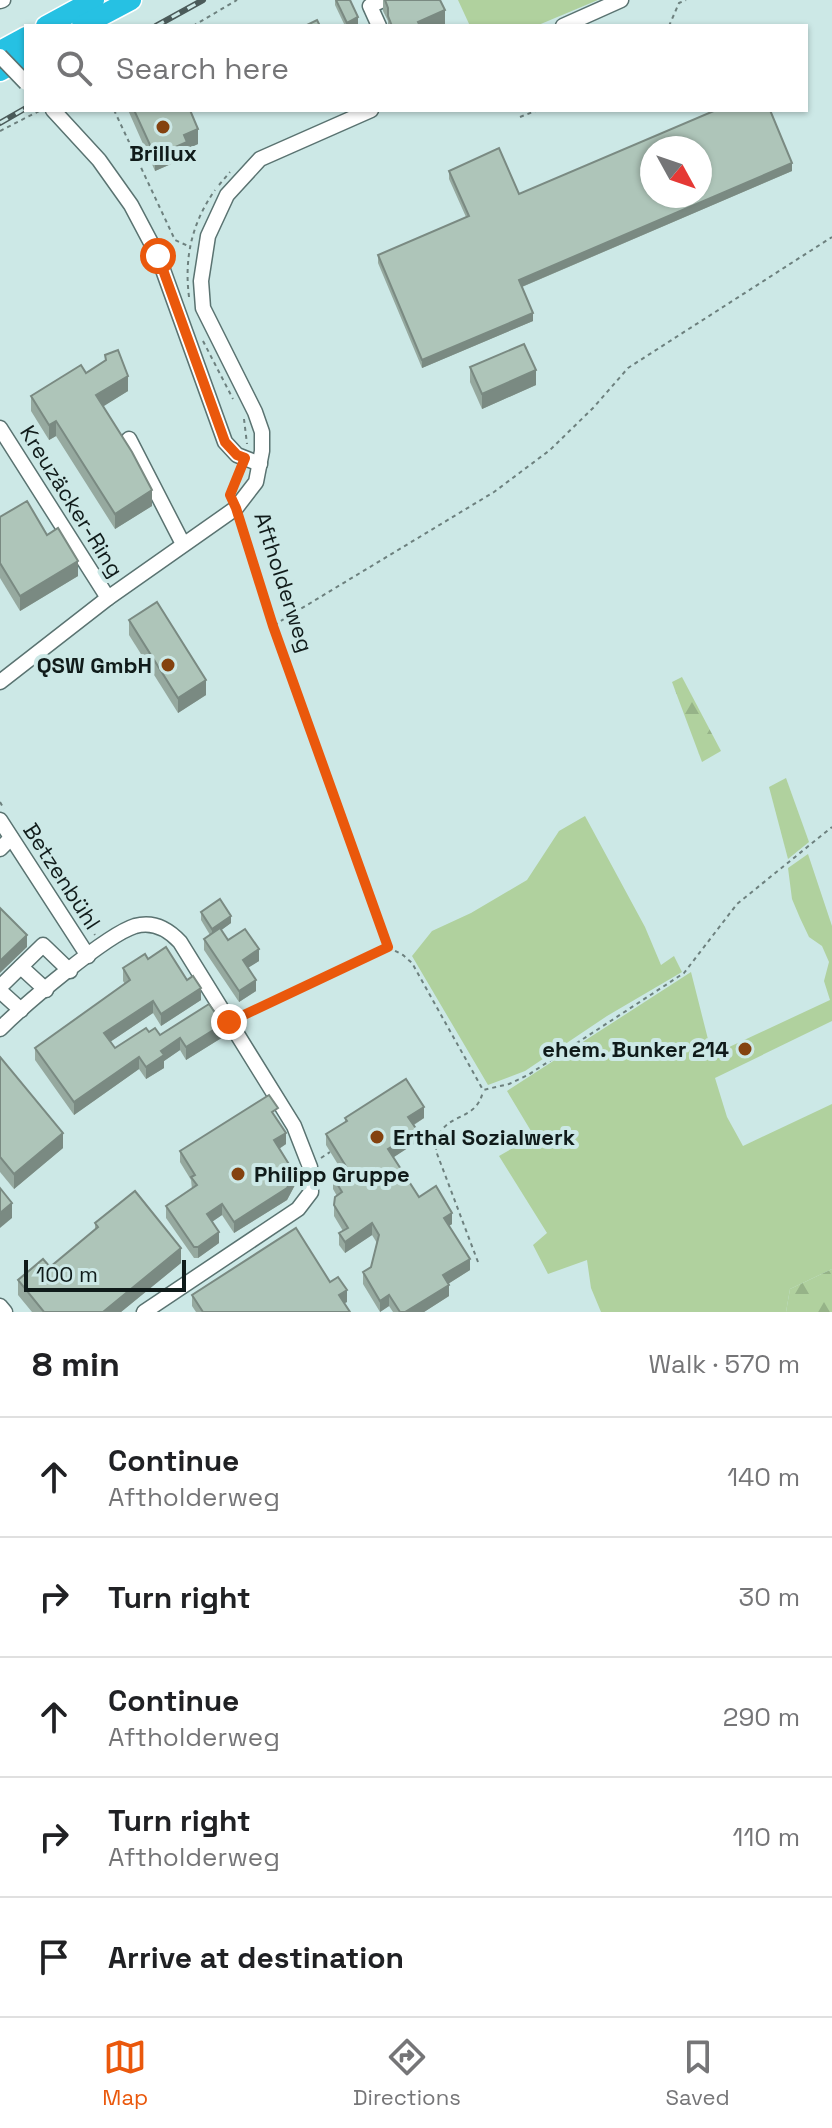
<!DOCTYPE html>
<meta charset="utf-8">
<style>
:root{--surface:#fff;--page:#f6f6f6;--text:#202124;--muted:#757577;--line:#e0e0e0;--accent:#ea580c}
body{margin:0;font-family:"Space Grotesk",sans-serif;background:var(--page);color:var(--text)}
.compass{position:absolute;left:640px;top:136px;width:72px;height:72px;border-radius:50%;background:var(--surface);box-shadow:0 2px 6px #0004;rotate:130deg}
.scale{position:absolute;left:24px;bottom:20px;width:162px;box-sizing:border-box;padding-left:8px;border:4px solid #101b1a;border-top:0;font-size:22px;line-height:28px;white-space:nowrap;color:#101b1a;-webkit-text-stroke:6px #cce8e6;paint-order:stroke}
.stop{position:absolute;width:24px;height:24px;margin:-18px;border:6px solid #ea580c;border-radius:50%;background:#fff}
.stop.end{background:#ea580c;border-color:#fff;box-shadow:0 2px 8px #0008}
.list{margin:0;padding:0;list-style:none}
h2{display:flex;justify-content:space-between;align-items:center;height:104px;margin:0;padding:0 32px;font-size:34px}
h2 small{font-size:26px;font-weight:400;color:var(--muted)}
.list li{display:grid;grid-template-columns:52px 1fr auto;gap:24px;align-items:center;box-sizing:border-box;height:120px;padding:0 32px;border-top:2px solid var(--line)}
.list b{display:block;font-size:30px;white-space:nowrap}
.list p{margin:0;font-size:26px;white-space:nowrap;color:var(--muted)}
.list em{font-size:26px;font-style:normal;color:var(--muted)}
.icon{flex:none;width:44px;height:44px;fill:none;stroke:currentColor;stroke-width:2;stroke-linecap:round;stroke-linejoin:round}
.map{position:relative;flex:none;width:832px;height:1312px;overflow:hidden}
.search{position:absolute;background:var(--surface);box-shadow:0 2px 6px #0004;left:24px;right:24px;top:24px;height:88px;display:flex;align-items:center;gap:20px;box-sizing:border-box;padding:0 28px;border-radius:0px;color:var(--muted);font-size:30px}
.sheet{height:704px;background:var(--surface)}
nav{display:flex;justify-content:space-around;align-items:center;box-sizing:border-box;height:112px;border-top:2px solid var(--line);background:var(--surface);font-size:22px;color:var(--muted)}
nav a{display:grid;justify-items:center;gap:4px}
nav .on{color:var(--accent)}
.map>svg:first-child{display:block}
.green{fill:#b0d19e}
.forest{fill:url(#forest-firs)}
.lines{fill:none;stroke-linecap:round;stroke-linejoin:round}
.minor-casing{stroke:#5a7371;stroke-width:17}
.highway-casing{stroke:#fff;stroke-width:23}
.path{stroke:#6d807e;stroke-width:2;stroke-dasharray:4 4;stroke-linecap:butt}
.minor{stroke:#fff;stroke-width:14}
.highway{stroke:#26c1e3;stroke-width:20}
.rail-casing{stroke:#4b5b5a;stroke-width:6}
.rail{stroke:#cce8e6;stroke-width:3;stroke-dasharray:9;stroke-linecap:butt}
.minor-bridge-casing{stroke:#5a7371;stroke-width:17;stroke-linecap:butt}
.minor-bridge{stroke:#fff;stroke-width:14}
.wall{fill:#96a99f}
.shaded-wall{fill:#7a8a82}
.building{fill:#aec5b9;stroke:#7a8a82;stroke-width:2;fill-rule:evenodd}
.route{stroke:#ea580c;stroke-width:10}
.poi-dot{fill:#84420f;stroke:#cce8e6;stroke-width:3}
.labels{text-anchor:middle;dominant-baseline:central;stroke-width:8;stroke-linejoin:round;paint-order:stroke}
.poi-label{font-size:22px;font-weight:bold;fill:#101b1a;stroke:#cce8e6;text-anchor:end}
.street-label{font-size:22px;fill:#101b1a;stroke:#cce8e6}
</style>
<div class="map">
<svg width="832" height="1312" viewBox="0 0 832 1312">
<defs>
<pattern id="forest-firs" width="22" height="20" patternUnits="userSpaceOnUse" patternTransform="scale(2)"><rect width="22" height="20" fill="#b0d19e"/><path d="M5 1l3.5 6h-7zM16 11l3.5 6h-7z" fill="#96b388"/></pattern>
</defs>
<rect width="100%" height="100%" fill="#cce8e6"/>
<g class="green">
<path d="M458,0h140l-62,26h-66z"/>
<path d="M786,778l23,64 -21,17 -19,-72z"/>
<path d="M585,816l60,111 16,38 13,-9 8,16 -75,44 -82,55 -37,14 -76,-129 20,-25 39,-18 56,-33 32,-49z"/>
<path d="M808,854l24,72v95l-117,57 12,39 16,29 89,-42v165l-42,20 -4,23h-185l-10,-24 -4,-28 -39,14 -15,-29 14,-12 -48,-77 35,-20 -27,-45 184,-119 21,83 118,-55 -6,-19 5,-19 -7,-16 -13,-9 -9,-19 -8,-19 -4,-31z"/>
</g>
<g class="forest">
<path d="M682,677l39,74 -19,11 -30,-80z"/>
<path d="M832,1269v43h-46l4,-23z"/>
</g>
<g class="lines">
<defs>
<g id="minor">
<path d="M0,1l3,-1"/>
<path d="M379,26l-9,-20 13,-6"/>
<path d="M563,26l58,-26"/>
<path d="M53,110l46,50 32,45 27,51 67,186 12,13 23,9"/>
<path d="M0,428l108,170"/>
<path d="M129,439l54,105"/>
<path d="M0,682l108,-84 128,-90 20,-26 6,-31v-19l-7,-20 -52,-104 -2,-27 7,-45 19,-41 33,-36 111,-49"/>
<path d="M0,820l88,136"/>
<path d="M0,849l11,-11"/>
<path d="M21,967l25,23"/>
<path d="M0,987l43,-42 27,26"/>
<path d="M0,991l21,19"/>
<path d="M0,1029c24,-24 106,-94 135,-103 18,-5 33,3 45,16l114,184 16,41 1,25 -13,17 -154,103"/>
<path d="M0,1306l5,6"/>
</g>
<g id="highway">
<path d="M46,26l48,-26"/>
<path d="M82,26l49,-26"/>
<path d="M0,51l26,-14"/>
<path d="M0,71l26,-14"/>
</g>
</defs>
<use href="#minor" class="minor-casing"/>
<use href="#highway" class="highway-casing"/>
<g class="path">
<path d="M193,26l44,-26"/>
<path d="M669,26l10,-23 7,-3"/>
<path d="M114,110l61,130 13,6"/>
<path d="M520,117l18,-7"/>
<path d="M0,131l39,-20"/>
<path d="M219,185l11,-13"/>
<path d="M189,297c-5,-40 3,-74 26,-107"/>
<path d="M203,341l30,58"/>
<path d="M244,419l3,25"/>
<path d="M231,493l9,-24"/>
<path d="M241,521l32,105 115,321 -147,70"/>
<path d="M274,625l220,-133 56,-42 44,-43 34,-39 204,-131"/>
<path d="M0,802l4,7"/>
<path d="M61,889l34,46"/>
<path d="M388,947l15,8 9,8 71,127 26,-6 19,-9 156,-102 53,-69 95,-77"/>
<path d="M321,1158l9,-6"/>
<path d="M478,1262l-42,-111c1,-42 40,-25 47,-60"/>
</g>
<use href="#minor" class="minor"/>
<use href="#highway" class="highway"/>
<defs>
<g id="rail">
<path d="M156,26l47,-26"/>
<path d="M0,123l26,-15"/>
</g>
</defs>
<use href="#rail" class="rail-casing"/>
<use href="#rail" class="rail"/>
<defs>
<path id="minor-bridge" d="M0,56l26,27"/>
</defs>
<use href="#minor-bridge" class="minor-bridge-casing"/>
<use href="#minor-bridge" class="minor-bridge"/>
</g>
<g class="wall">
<path d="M335,0h15l8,25 -13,1 -10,-21z"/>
<path d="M383,0h57l5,26h-57v-5l-5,-10z"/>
<path d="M128,110h62l8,34 -11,5v8l-32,14z"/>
<path d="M449,171l70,23 273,-23 -270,116 11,34 -111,47 -44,-105v-8l88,-38 -17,-38z"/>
<path d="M105,355l23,36 -25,15 49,100 -37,23 -59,-93 -7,4 -18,-29v-15l55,-23 19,-12z"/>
<path d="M470,367l66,18 -54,24 -12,-27z"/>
<path d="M0,517l47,18 31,41 -58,35 -20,-33z"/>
<path d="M129,620l77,75 -28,18 -49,-78z"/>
<path d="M201,912l30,11 -10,7 7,10 31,21 -11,6 8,24 -17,11 -35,-52v-11l6,-4 -9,-15z"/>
<path d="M148,959l53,41 -40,26 -8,-13 -43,29 5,6 34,-16 11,3 63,2 -37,23 -6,-10 -16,11v7l-18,11 -7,-10 -65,46 -39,-55v-12l90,-64 -2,-3v-13z"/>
<path d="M0,1057l63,91 -49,41 -14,-17z"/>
<path d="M345,1118h79l-10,7 3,17 -24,15 26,40 33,27 -3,2 21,44 -22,14 1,12 -25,16h-31l-4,-6 -9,6 -17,-28v-12l8,-5 6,-24 -5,-8 -27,18 -6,-8v-12l4,-2 -9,-15v-11l3,-9 -4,-7v-12l9,-6 -16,-26v-11l19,-12z"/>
<path d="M278,1120l8,24 -7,5 16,36 -8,15 -53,33 -12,-18 -10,7 7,21 -21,15h-4l-28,-40v-12l26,-17 -1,-9 -11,-18v-11z"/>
<path d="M95,1223l86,40 -60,49h-89l-14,-17v-15l32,-13 45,-37z"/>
<path d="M330,1282l17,20 -3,1 6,9h-154l-4,-6v-11z"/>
</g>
<g class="shaded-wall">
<path d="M445,10v16h-27v-4z"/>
<path d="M358,17v8l-11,1v-3z"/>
<path d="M198,129v15l-11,5v8l-32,14v-15l29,-21z"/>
<path d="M792,163v8l-273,117v-8z"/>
<path d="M533,313v8l-111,47v-8z"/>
<path d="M536,370v15l-54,24v-15z"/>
<path d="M128,376v15l-32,20v-16z"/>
<path d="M56,421v15l-7,4v-15z"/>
<path d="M152,490v16l-37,23v-15z"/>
<path d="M78,561v15l-58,35v-15z"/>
<path d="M206,680v15l-28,18v-15z"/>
<path d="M231,916v7l-19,14v-8z"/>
<path d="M27,935v12l-27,26v-12z"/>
<path d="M259,949v12l-16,10v-11z"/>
<path d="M256,980v11l-17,11v-11z"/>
<path d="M201,988v12l-40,26v-12z"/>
<path d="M153,1001v12l-49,33v-13z"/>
<path d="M223,1024v13l-37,23v-13z"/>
<path d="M180,1038v12l-16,11v7l-18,11v-12l15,-16z"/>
<path d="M139,1057v12l-65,46v-13z"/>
<path d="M424,1107v11l-16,10v-11z"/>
<path d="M417,1130v12l-29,19v-12z"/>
<path d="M63,1133v15l-49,41v-15z"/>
<path d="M286,1133v11l-12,8v-12z"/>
<path d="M295,1174v11l-8,15 -53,33v-11z"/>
<path d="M12,1203v15l-12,10v-15z"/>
<path d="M222,1204v11l-15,10v-11z"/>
<path d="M452,1213v11l-8,5v-11z"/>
<path d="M372,1223v12l-27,18v-11z"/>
<path d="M219,1232v11l-21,15v-11z"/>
<path d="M181,1248v15l-60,49h-18z"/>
<path d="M470,1259v11l-27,17v-12z"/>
<path d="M449,1285v11l-25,16h-19z"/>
<path d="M347,1290v12l-8,4v-11z"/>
<path d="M389,1295v11l-9,6v-11z"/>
</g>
<g class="building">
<path d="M336,0h14l8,17 -11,6z"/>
<path d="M385,0h55l5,10 -27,12 2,4h-28l-4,-10v-8z"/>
<path d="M317,20l3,6h-15z"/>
<path d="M134,110h56l8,19 -14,6 3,7 -32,14z"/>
<path d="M716,110h54l22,53 -273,117 14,33 -111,47 -44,-105 91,-39 -20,-45 50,-23 20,46zM652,148h48v48h-48z"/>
<path d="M524,344l12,26 -54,24 -12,-27z"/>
<path d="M118,350l10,26 -32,19 36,57 20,38 -37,24 -59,-93 -7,4 -18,-29 50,-31 5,8 20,-13 -1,-5z"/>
<path d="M27,501l20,34 11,-7 20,33 -58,35 -20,-33v-46z"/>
<path d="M157,602l49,78 -28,18 -49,-78z"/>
<path d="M220,899l11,17 -19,13 -11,-17z"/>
<path d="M0,908l27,27 -27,26z"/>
<path d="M220,928l8,12 17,-11 14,20 -16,11 13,20 -17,11 -35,-52z"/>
<path d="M166,947l21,33 6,-4 8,12 -40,26 -8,-13 -49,32 11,15 31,-20 3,4 6,-4 5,7 49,-31 14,20 -37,23 -6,-9 -19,13 3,4 -18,12 -7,-10 -65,45 -39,-54 95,-68 -7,-12 22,-14 3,5z"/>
<path d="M0,1057l63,76 -49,41 -14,-17z"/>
<path d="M406,1079l18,28 -16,10 9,13 -29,19 31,48 17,-11 16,27 -8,5 26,41 -27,16 6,10 -44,27h-5l-11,-17 -9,6 -17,-29 8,-5 8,-32 -7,-12 -27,19 -6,-9 9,-5 -14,-23 1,-8 7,-5 -9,-15 14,-9 -21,-34 21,-13 -2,-3z"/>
<path d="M269,1095l9,13 -6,4 14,21 -12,7 21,34 -8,14 -53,34 -12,-18 -15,10 12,18 -21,15h-4l-28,-41 31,-21 -6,-8 4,-2 -15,-24z"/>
<path d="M0,1188l12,15 -12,10z"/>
<path d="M135,1191l46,57 -78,64h-59l-26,-32 25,-21 7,8 48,-40 -3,-4z"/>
<path d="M296,1228l34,54 8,-5 9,13 -8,5 11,17h-147l-11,-17z"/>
</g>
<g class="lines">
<path class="route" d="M158,256l67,186 12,13 8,3 -15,37 6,13 37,118 115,321 -159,75"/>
</g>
<g class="poi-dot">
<circle cx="163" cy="127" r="8"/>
<circle cx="168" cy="665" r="8"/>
<circle cx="745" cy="1049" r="8"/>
<circle cx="377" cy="1137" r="8"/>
<circle cx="238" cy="1174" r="8"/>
</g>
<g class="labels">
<g class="poi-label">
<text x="163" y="153" text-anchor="middle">Brillux</text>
<text x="152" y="665">QSW GmbH</text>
<text x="729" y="1049">ehem. Bunker 214</text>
<text x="393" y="1137" text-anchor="start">Erthal Sozialwerk</text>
<text x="254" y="1174" text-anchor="start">Philipp Gruppe</text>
</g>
<g class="street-label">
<text transform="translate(72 501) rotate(58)">Kreuzäcker-Ring</text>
<text transform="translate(284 582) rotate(72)">Aftholderweg</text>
<text transform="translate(62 876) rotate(57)">Betzenbühl</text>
</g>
</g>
</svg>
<svg class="compass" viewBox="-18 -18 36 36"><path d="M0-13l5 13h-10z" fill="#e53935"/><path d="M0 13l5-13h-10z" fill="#757577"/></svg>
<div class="scale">100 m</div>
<div class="stop" style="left:158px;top:256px"></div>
<div class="stop end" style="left:229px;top:1022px"></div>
<div class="search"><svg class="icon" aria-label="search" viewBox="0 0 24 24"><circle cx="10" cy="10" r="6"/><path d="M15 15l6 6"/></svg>Search here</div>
</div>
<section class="sheet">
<h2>8 min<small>Walk · 570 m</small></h2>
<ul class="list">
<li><svg class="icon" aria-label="ahead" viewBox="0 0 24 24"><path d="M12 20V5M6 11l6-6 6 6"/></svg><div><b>Continue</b><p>Aftholderweg</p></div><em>140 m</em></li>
<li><svg class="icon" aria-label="right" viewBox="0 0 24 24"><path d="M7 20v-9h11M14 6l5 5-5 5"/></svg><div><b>Turn right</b></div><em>30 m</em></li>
<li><svg class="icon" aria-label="ahead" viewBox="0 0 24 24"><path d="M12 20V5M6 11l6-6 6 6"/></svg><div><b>Continue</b><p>Aftholderweg</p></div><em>290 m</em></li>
<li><svg class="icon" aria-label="right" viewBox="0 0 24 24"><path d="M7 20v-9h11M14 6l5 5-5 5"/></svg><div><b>Turn right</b><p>Aftholderweg</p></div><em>110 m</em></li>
<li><svg class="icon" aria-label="arrive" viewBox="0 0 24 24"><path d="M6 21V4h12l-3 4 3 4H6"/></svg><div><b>Arrive at destination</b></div></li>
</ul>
</section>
<nav>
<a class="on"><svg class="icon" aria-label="map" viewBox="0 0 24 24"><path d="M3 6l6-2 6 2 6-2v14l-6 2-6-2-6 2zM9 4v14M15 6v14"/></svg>Map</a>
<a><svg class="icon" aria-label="directions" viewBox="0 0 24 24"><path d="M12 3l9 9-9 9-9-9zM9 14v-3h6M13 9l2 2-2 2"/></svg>Directions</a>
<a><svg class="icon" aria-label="saved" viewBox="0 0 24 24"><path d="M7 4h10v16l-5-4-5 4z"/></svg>Saved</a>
</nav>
